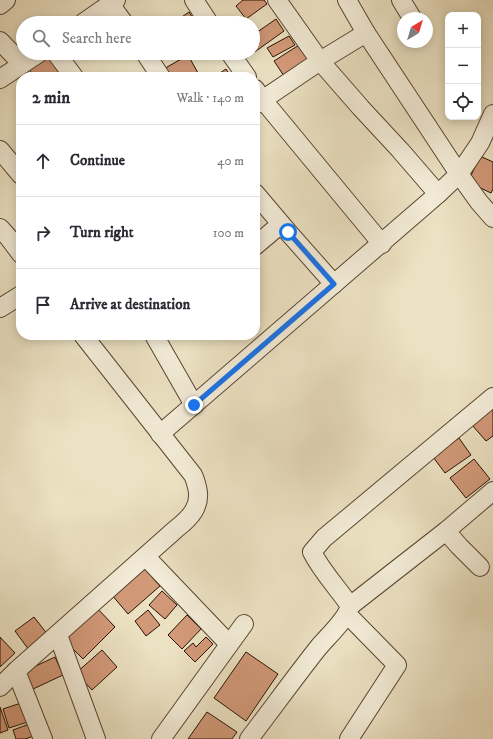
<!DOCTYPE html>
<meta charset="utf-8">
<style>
:root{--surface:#fff;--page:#f7f7f7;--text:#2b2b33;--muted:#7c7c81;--line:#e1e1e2}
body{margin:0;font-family:"IM FELL DW Pica",serif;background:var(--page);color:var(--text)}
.controls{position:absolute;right:12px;top:12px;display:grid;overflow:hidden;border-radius:8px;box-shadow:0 2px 10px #0003}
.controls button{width:36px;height:36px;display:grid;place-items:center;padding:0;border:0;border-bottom:1px solid var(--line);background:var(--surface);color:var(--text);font:20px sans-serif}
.compass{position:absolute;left:397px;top:12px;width:36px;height:36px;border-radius:50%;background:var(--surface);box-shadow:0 2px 10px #0003;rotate:38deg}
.stop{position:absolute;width:12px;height:12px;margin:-9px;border:3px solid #1a73e8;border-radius:50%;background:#fff}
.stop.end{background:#1a73e8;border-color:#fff;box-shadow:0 1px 4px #0008}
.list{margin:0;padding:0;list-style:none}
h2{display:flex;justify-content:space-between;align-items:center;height:52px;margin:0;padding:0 16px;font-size:17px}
h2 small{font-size:13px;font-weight:400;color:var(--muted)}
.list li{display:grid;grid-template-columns:26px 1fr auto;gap:12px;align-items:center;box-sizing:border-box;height:72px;padding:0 16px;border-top:1px solid var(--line)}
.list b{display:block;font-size:15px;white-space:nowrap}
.list em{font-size:13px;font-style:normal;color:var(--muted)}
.icon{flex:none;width:22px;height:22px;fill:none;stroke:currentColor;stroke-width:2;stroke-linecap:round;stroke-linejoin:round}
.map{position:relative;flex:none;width:493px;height:739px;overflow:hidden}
.search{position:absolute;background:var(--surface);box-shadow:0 2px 10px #0003;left:16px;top:16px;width:244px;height:44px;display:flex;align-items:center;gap:10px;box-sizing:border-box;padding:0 14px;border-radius:22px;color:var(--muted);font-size:15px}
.panel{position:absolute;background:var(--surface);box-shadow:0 2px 10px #0003;left:16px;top:72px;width:244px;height:268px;border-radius:16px}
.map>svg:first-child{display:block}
.building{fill:#d29979;stroke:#281200}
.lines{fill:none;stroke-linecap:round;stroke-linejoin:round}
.minor-casing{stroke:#594631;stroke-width:20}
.minor{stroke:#f3ecd8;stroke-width:18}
.route{stroke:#1a73e8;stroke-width:5}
</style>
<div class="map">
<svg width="493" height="739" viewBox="0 0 493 739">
<rect width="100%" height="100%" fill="#ece2c3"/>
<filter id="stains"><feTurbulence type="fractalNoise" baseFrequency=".005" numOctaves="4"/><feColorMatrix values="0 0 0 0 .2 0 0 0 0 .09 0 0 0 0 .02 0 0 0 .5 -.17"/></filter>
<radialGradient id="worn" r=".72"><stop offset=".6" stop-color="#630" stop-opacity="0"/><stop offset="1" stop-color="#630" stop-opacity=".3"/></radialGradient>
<g class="building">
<path d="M243,0h21l3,4 -21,15 -10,-13z"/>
<path d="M189,12l7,11h-23z"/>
<path d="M276,19l8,12 -42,30 -6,-8h17v-18z"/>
<path d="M289,36l6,9 -22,12 -6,-9z"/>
<path d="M299,45l10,15 -25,16 -10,-15z"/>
<path d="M188,55l10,18 -8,4h-24l-4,-7z"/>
<path d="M48,56l14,21h-28l-6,-9z"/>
<path d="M226,69l5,8h-17z"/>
<path d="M480,156l13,6v27l-2,4 -23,-11z"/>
<path d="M493,407v29l-7,5 -14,-16z"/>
<path d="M459,438l12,17 -26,18 -12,-16z"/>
<path d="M474,459l16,20 -24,19 -16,-20z"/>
<path d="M142,566l18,20 -32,28 -17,-20z"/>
<path d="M162,591l15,14 -12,14 -16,-14z"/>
<path d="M96,607l19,20 -32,32 -20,-20z"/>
<path d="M148,610l12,15 -14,11 -11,-15z"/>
<path d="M187,615l14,14 -19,20 -14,-14z"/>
<path d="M34,617l14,18 -19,15 -14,-19z"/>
<path d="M0,637l15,16 -15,14z"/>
<path d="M206,637l7,7 -18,18 -11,-11 9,-8 3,4z"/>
<path d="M102,650l15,17 -25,23 -16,-17z"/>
<path d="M246,652l32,22 -32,47 -32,-23z"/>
<path d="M55,657l8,18 -32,15 -8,-18z"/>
<path d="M24,702l7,19 -22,7 -6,-19z"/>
<path d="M0,707l8,23 -8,3z"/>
<path d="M207,712l30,20 -5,7h-44z"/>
<path d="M32,723l5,12 -12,4h-9l-3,-9z"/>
</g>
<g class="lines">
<defs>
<g id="minor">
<path d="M194,0l15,23"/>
<path d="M277,0l43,61 41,47 39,42 38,44"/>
<path d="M347,0l19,33 93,141 20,28 14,16"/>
<path d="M401,0l11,18"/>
<path d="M110,4l14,19"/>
<path d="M0,5l6,-5"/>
<path d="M83,23l33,-23"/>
<path d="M0,41l22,23"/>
<path d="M56,53l18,24"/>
<path d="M145,53l16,24"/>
<path d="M230,53l17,24"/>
<path d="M0,79l39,-26"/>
<path d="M255,89l8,11 119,144"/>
<path d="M255,105l65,-44 46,-28"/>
<path d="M0,150l21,25"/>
<path d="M255,193l33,39 46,52"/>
<path d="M0,228l9,10 12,16"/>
<path d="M255,246l26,-22"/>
<path d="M0,308l21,-13"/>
<path d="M154,335l40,70"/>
<path d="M160,434l278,-240 21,-20 21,-31 13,-29"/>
<path d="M146,557l83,87"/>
<path d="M480,567l-21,-21 -13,-15 47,-40"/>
<path d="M350,606l96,-75"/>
<path d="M347,614l50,51 -48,74"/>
<path d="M58,635l38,104"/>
<path d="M16,671l27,68"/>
<path d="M0,687l16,-16 160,-142c14,-11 26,-23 21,-42 -1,-4 -2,-8 -4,-12l-110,-140"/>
<path d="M161,739l83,-115"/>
<path d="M249,739c23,-30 46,-62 69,-91 9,-11 29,-29 32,-42 -12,-18 -28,-34 -38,-54l12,-14 169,-141"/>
</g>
</defs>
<use href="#minor" class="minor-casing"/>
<use href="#minor" class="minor"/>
</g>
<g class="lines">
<path class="route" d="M194,405l140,-121 -46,-52"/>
</g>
<rect width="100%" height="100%" filter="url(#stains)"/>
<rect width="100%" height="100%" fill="url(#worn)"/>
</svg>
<div class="controls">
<button>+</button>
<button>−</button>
<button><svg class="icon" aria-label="locate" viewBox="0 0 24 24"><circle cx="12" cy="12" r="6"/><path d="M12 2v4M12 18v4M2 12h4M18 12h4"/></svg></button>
</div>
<svg class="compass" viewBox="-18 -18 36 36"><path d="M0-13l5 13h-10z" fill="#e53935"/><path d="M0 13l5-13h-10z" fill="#7c7c81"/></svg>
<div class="stop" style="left:288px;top:232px"></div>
<div class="stop end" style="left:194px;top:405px"></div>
<div class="search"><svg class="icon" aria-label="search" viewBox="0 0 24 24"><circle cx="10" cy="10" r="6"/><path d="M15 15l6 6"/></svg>Search here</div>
<section class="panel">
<h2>2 min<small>Walk · 140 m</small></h2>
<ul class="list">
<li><svg class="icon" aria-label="ahead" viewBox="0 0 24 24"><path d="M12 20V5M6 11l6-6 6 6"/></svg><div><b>Continue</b></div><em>40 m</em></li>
<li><svg class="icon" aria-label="right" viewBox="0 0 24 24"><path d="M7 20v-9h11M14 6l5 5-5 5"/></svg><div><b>Turn right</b></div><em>100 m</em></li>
<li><svg class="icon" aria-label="arrive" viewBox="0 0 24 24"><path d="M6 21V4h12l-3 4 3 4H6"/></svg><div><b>Arrive at destination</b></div></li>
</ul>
</section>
</div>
